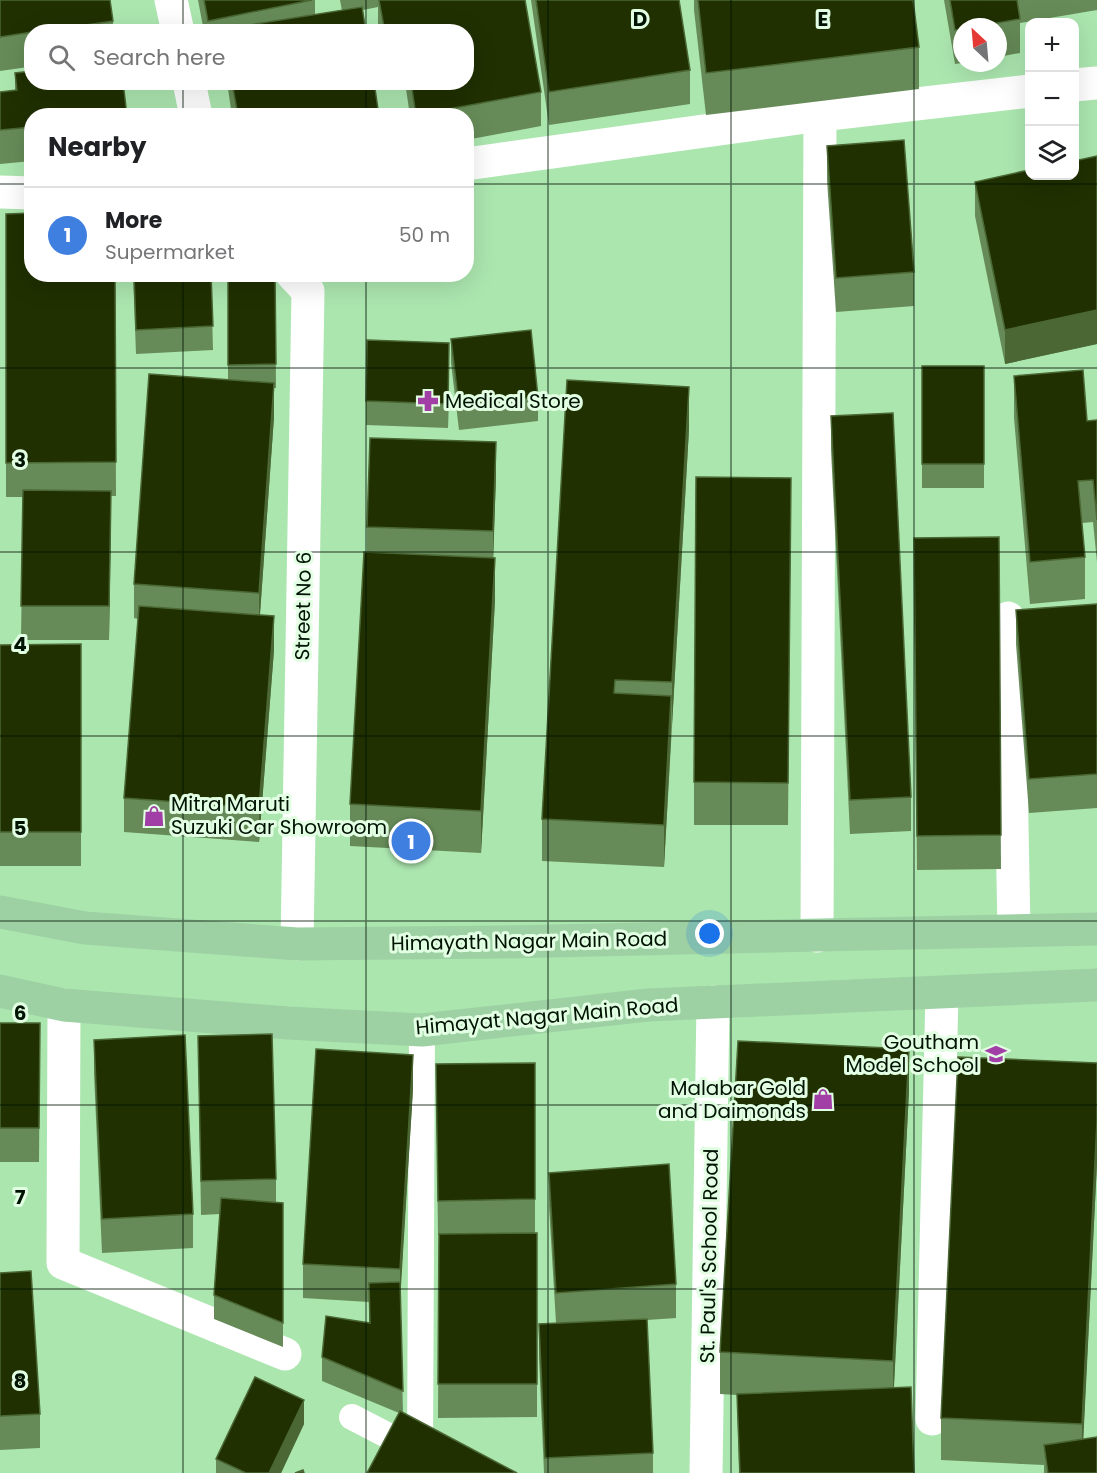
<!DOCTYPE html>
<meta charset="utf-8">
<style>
:root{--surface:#fff;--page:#f2f2f2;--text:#202124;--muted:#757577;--line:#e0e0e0;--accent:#111827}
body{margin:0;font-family:Poppins,sans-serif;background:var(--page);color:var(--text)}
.controls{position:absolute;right:18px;top:18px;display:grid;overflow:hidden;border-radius:12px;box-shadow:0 6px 24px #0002}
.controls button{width:54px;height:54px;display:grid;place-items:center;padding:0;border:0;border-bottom:2px solid var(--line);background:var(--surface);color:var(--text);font:30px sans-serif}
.compass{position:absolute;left:953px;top:18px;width:54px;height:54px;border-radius:50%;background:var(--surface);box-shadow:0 6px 24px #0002;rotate:334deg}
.you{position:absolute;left:710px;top:934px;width:21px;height:21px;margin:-15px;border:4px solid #fff;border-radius:50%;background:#1a73e8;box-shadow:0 0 0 9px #1a73e833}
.badge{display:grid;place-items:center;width:39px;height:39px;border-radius:50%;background:var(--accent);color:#fff;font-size:20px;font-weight:700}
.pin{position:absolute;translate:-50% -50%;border:3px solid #fff;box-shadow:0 2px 6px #0006}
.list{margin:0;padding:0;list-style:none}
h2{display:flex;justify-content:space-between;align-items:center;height:78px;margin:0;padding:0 24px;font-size:26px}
h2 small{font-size:20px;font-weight:400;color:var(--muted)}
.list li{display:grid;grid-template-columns:39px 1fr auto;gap:18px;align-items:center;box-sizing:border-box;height:96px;padding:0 24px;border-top:2px solid var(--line)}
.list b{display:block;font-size:22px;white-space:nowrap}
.list p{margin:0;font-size:20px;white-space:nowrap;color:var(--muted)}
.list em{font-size:20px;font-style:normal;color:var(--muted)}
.icon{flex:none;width:33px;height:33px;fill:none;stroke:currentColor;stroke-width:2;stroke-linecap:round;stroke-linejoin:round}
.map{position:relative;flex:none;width:1097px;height:1473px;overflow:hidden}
.search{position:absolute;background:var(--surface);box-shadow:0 6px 24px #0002;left:24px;top:24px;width:450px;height:66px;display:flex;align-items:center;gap:15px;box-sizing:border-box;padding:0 21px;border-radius:24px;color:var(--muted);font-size:22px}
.panel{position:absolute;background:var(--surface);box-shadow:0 6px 24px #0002;left:24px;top:108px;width:450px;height:174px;border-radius:24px}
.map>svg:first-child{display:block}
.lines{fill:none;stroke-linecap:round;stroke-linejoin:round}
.lane{stroke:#fff;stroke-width:26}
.street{stroke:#fff;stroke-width:33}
.primary{stroke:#9dd1a3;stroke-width:33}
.wall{fill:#668b58}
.shaded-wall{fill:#4a6734}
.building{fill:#203000;stroke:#4a6734;stroke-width:1.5}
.grid{fill:none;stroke:#011303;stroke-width:1.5;stroke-opacity:0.55}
.labels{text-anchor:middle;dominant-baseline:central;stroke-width:6;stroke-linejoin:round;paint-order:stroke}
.poi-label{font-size:20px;fill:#011303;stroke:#e2ffe3;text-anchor:start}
.street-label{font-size:20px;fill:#011303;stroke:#e2ffe3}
.grid-label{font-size:20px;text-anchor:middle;font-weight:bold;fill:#011303;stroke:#e2ffe3;stroke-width:6;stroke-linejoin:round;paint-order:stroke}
</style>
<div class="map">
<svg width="1097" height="1473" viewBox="0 0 1097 1473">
<rect width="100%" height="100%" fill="#ace6af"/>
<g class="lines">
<g class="lane">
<path d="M352,1417l108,56"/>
<path d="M420,1452l2,-422"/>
</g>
<g class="street">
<path d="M171,0l7,32"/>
<path d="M189,82l7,34"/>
<path d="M1074,85l23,-2"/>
<path d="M466,164l354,-49 210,-24"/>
<path d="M0,192l32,1"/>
<path d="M292,274l16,17 -11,653"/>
<path d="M1008,618l6,312"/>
<path d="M817,936l3,-821"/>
<path d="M64,1005l-1,258 222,91"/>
<path d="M932,1419l10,-426"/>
<path d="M706,1473l7,-471"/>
</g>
<g class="primary">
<path d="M0,912l85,16 212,16 206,-2 594,-13"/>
<path d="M0,991l64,14 224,18 134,7 226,-25 449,-20"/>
</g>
</g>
<g class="wall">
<path d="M0,0l113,21v6l4,5h-85v129l-32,3v-72l15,-2v-17l13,-1v-5l-28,4z"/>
<path d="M198,0h117v15l27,-4 -2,-11h185l16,92v34l-75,14v-24h-56l-5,-34h61v-50h-87l-1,-7v-18l-15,3 3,22h-162z"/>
<path d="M531,0h148l11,70v34l-141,21z"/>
<path d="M694,0h219l6,47v42l-213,26 -12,-105z"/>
<path d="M944,0h153v10l-77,13v30l-22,4v-30h-36v36l-7,1z"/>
<path d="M227,82h147l5,34h-147z"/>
<path d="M388,82h16l-16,3z"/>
<path d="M827,146l87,126v34l-78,6 -9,-132z"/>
<path d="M1097,156v188l-92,20 -30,-148v-34z"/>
<path d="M6,214l109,60 1,222h-5l-2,144h-88l2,-143h-17z"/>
<path d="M133,274h78l2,76 -77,4z"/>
<path d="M228,274h47l1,114h-2v29l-14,198 14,35 -15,192 -135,-10v-34l14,-179 -4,-1v-34l94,-204z"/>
<path d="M451,339l87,58v24l-79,9 -8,-67z"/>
<rect x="922" y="366" width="62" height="122"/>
<path d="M449,367l-1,61 -82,-3v-24z"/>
<path d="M1014,376l73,45 10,-1v142l-4,-40 -11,1 3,34v42l-55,5 -16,-186z"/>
<path d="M831,416l80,381v34l-61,3 -19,-384z"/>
<path d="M689,429l-25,438 -122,-6v-42z"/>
<path d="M496,476l-3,82 2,42 -14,253 -131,-7v-42l17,-252v-25z"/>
<path d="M791,478l-3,347h-94v-43z"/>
<path d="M999,537l2,332 -84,1 -3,-332z"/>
<path d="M1097,604v204l-68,5 -13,-169v-34z"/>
<path d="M81,644v222h-81v-221z"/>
<path d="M0,1023h40l-1,139h-39z"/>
<path d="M198,1036l78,143v23l7,1v144l-69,-28v-24l6,-81 -19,1z"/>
<path d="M94,1040l99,174v34l-91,5 -8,-179z"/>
<path d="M535,1063v170h2v184l-99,1 1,-183h-1l-2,-171z"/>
<path d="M413,1089l-13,204 3,120h-4l-77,-32v-24l47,-34v-21l-66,-4v-34z"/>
<path d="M909,1091l-15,297 20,85h-175l-2,-78 -17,-1v-42z"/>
<path d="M1097,1163l-14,276 14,34h-53v-8l-103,-5v-42z"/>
<path d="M549,1173l127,111v34l-29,2 6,133v20h-109l-5,-115v-34l17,-1 -7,-117z"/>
<path d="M0,1273l40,141v34l-40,2z"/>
<path d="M304,1424l-23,49h-65v-14z"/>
</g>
<g class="shaded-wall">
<path d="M1097,310v34l-92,20v-34z"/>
<path d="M449,343v24l-1,61v-24z"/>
<path d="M274,383v34l-15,210v-34z"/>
<path d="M689,387v42l-17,295v-42z"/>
<path d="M496,442v34l-3,89v-34z"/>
<path d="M111,491v34l-2,115v-34z"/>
<path d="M495,558v42l-14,253v-42z"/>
<path d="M274,616v34l-15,192v-34z"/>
<path d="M671,696v42l-7,129v-42z"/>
<path d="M909,1049v42l-16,312v-42z"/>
<path d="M413,1055v34l-13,214v-34z"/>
<path d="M1097,1121v42l-15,303v-42z"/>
<path d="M304,1400v24l-23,49h-12z"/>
</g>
<g class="building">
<path d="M0,0h110l3,21 -75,11h-6l-32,5z"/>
<path d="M204,0h108l-104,21z"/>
<path d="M379,0h146l16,92 -125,23 -5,-33h55v-50h-81z"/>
<path d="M536,0h143l11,70 -141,22z"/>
<path d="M698,0h215l6,47 -213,26z"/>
<path d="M950,0h67l3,19 -46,8h-12v2l-7,1z"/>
<path d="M362,7l4,25h-141l-1,-3z"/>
<path d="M117,27v5h-42z"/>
<path d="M32,36v17l-2,1 -2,-17z"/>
<path d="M32,71v11h91l4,34h-95v11l-32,3v-38l17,-2 -2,-17z"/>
<path d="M232,82h142l5,34h-141z"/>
<path d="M904,140l10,132 -78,6 -9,-132z"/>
<path d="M1097,156v154l-92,20 -30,-148 54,-12v6h45v-15z"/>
<path d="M32,213v61h83l1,188 -110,1v-249z"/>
<path d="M134,274h77l2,52 -77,4z"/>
<path d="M228,274h47l1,90 -48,1z"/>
<path d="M531,330l7,67 -79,9 -8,-67z"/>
<path d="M367,340l82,3 -1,61 -82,-3z"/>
<rect x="922" y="366" width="62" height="98"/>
<path d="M1083,370l4,51 10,-1v100l-4,-40 -15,1 7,76 -55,5 -16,-186z"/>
<path d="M149,374l125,9 -15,210 -125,-9z"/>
<path d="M567,380l122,7 -17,295 -57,-2 -1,13 57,3 -7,129 -122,-6z"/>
<path d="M893,413l18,384 -61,3 -19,-384z"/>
<path d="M370,438l126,4 -3,89 -126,-4z"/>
<path d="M696,477l95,1 -3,305 -94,-1z"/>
<path d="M23,490l88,1 -2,115h-88z"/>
<path d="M999,537l2,298 -84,1 -3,-298z"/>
<path d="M364,552l131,6 -14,253 -131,-7z"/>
<path d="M1097,604v170l-68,5 -13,-169z"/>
<path d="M139,606l135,10 -15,192 -135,-10z"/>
<path d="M81,644v188h-81v-187z"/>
<path d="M0,1023h40l-1,105h-39z"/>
<path d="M272,1034l4,145 -75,2 -3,-145z"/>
<path d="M185,1035l8,179 -91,5 -8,-179z"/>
<path d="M738,1041l171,8 -16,312 -173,-9z"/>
<path d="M316,1049l97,6 -13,214 -97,-5z"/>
<path d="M958,1057l139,6v58l-15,303 -141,-6z"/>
<path d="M535,1063v136l-97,2 -2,-137z"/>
<path d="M669,1164l7,120 -120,9 -7,-120z"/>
<path d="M221,1198l62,5v120l-69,-28z"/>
<path d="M537,1233v151h-99l1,-150z"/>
<path d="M31,1271l9,143 -40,2v-143z"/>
<path d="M400,1282l3,109 -81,-34 4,-41 44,7 -1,-40z"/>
<path d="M647,1319l6,134 -108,5 -6,-134z"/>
<path d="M255,1377l49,23 -35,73h-23l-30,-14z"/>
<path d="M911,1387l3,86h-174l-3,-79z"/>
<path d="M400,1411l117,62h-150z"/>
<path d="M1097,1437v36h-49l-4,-28z"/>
<path d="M303,1470l1,3h-9z"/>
</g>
<path class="grid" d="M183,0v32M366,0v32M548,0v1473M731,0v1473M914,0v1473M183,82v34M366,82v34M0,184h32M466,184h631M183,274v1199M366,274v1199M0,368h1097M0,552h1097M0,736h1097M0,921h1097M0,1105h1097M0,1289h1097"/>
<defs>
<symbol id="pharmacy-bare" viewBox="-9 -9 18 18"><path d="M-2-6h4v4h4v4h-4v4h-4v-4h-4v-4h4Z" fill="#a23fa6" stroke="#e2ffe3" stroke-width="2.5" paint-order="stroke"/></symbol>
<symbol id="shop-bare" viewBox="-9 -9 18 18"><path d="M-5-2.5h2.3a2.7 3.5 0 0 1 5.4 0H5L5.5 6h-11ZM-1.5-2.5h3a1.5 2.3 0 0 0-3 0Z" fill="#a23fa6" stroke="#e2ffe3" stroke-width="2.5" paint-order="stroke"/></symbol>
<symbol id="school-bare" viewBox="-9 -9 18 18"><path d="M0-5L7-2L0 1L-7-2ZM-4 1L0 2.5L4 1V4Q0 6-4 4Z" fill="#a23fa6" stroke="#e2ffe3" stroke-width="2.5" paint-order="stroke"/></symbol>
</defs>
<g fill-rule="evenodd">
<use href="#pharmacy-bare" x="413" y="386" width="30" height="30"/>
<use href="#shop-bare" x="139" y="801" width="30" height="30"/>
<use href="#school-bare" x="981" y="1039" width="30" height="30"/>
<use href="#shop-bare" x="808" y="1084" width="30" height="30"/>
</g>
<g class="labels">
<g class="poi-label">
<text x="445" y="401">Medical Store</text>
<text x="171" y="804">Mitra Maruti<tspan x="171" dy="23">Suzuki Car Showroom</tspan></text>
<text x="979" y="1042" text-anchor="end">Goutham<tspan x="979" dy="23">Model School</tspan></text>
<text x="806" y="1088" text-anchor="end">Malabar Gold<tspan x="806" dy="23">and Daimonds</tspan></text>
</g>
<g class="street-label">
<text transform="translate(303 606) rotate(-89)">Street No 6</text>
<text transform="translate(529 941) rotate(-1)">Himayath Nagar Main Road</text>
<text transform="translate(547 1016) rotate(-5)">Himayat Nagar Main Road</text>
<text transform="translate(709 1256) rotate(-89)">St. Paul's School Road</text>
</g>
</g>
<g class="grid-label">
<text x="640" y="26">D</text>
<text x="823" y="26">E</text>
<text x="20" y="467">3</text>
<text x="20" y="651">4</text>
<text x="20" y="835">5</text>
<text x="20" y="1020">6</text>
<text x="20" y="1204">7</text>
<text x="20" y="1388">8</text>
</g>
</svg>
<div class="controls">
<button>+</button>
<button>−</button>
<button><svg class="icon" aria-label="layers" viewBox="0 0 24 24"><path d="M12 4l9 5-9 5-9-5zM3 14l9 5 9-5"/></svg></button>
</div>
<svg class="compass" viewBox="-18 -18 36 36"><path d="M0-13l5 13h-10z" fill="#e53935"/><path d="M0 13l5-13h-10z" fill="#757577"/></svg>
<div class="you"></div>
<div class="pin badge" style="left:411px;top:841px;background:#3f7fe0">1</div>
<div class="search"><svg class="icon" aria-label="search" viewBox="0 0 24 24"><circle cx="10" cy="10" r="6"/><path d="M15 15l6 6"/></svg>Search here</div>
<section class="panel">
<h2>Nearby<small></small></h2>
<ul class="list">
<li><span class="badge" style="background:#3f7fe0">1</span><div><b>More</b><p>Supermarket</p></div><em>50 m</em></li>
</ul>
</section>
</div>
